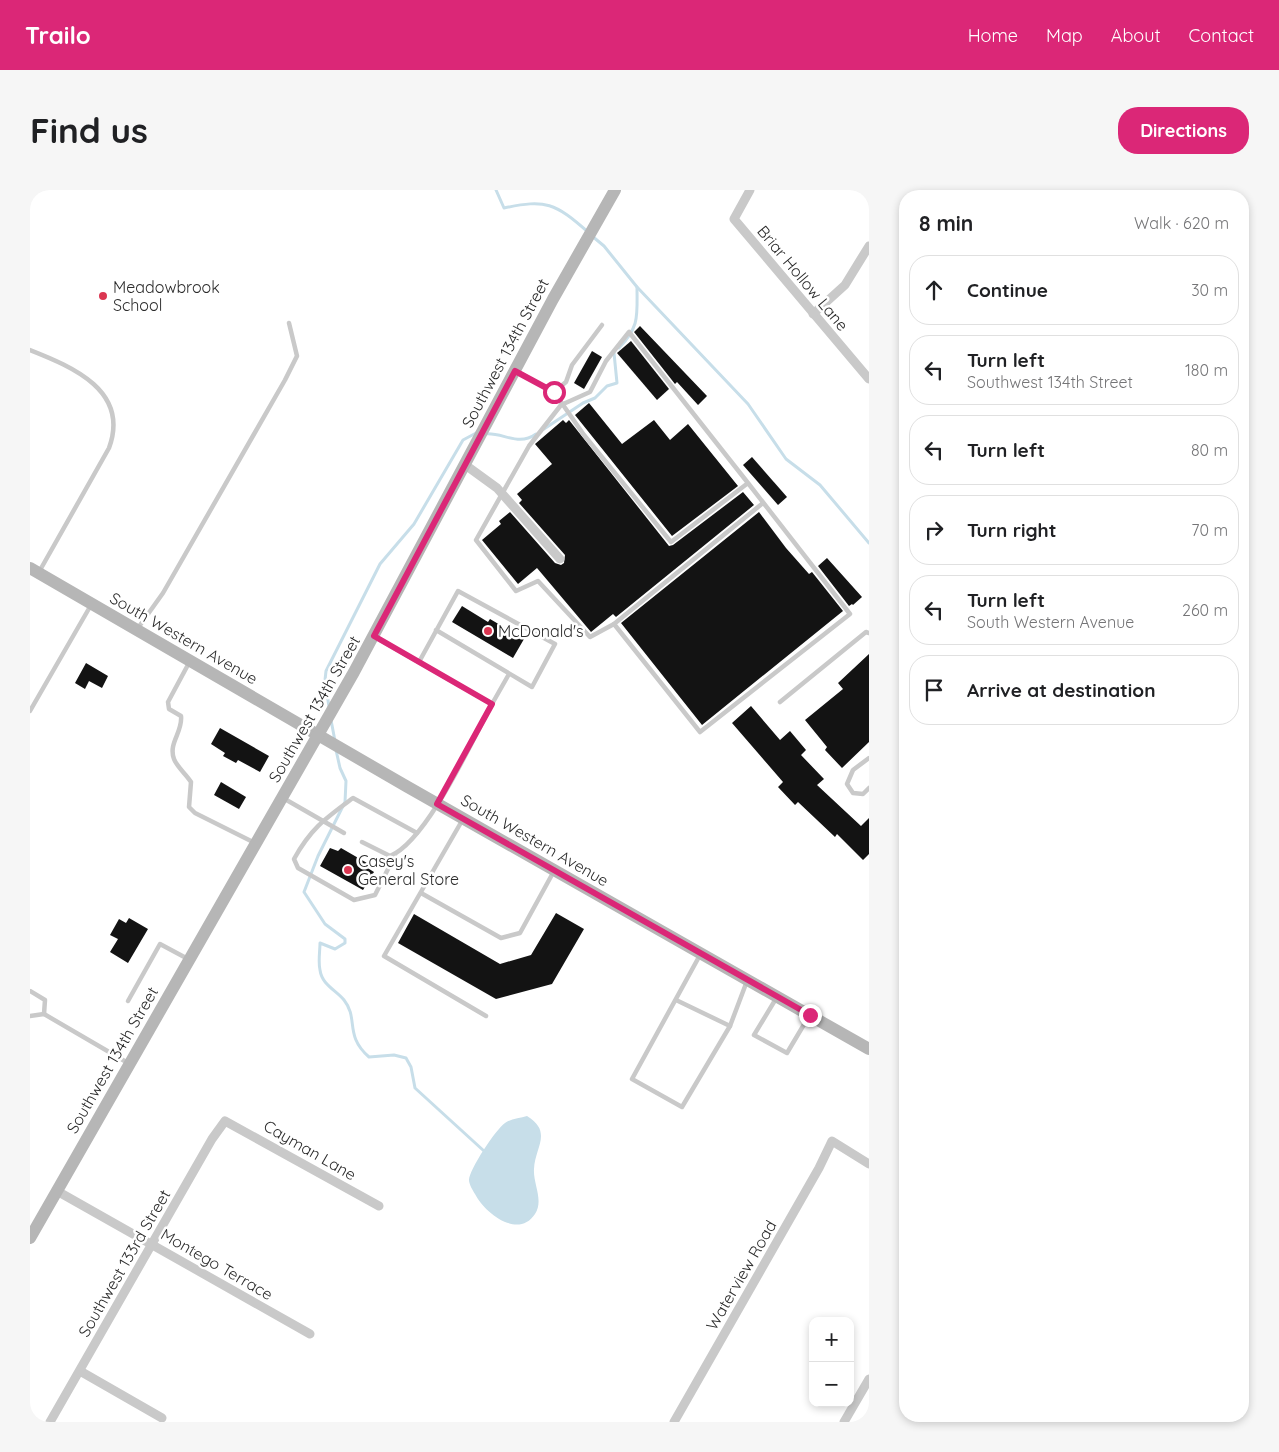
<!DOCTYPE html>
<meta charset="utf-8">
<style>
:root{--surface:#fff;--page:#f6f6f6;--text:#202124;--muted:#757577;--line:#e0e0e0;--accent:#db2777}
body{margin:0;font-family:Quicksand,sans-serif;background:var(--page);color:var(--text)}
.controls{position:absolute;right:15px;bottom:15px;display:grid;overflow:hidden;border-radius:10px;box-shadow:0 2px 8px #0003}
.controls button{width:45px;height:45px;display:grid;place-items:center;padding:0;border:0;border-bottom:1px solid var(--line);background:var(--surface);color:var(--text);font:25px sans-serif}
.stop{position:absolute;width:15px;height:15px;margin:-11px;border:4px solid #db2777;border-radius:50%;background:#fff}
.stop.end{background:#db2777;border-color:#fff;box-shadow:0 1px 5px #0008}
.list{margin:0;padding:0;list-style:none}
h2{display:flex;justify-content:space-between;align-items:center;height:65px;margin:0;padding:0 20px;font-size:21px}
h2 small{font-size:16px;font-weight:400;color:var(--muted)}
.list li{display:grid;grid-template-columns:32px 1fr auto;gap:15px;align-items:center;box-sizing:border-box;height:70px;margin:0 10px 10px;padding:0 10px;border:1px solid var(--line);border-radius:20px}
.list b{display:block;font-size:19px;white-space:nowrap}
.list p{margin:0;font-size:16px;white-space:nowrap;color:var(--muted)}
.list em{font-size:16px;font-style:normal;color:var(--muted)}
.icon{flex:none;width:28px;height:28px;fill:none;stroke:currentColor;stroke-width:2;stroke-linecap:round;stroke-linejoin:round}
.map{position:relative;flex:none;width:839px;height:1232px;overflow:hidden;border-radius:20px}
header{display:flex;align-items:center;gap:30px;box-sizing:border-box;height:70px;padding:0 25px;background:var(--accent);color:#fff}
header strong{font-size:24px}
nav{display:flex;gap:28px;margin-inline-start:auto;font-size:18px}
.intro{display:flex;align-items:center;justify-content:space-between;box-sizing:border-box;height:120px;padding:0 30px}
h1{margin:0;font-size:35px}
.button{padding:12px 22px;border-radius:20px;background:var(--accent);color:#fff;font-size:18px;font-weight:700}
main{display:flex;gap:30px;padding:0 30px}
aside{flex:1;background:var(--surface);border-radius:20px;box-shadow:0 2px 8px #0003}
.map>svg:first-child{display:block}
.water{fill:#c7dee9}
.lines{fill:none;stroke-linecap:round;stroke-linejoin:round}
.stream{stroke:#c7dee9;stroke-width:3}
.building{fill:#131313}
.service{stroke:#c9c9c9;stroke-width:4.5}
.minor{stroke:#c9c9c9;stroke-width:9}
.secondary{stroke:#b6b6b6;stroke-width:12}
.route{stroke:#db2777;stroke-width:6}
.poi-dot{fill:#db3651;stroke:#fff;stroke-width:2}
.labels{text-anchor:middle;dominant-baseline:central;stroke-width:5;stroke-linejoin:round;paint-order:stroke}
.street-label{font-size:16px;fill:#2c2c2c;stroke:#fff}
.poi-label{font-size:16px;fill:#2c2c2c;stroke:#fff;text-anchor:start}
</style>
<header>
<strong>Trailo</strong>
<nav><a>Home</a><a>Map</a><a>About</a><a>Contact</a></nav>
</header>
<div class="intro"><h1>Find us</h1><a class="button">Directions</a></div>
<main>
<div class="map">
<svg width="839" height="1232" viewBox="0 0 839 1232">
<rect width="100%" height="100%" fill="#fff"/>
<path class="water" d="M497,926c26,16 8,31 7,53 -1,15 10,31 1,45 -17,26 -51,-2 -60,-20 -2,-3 -6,-10 -6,-14 0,-10 27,-51 36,-57 5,-4 15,-5 22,-7z"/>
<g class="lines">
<g class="stream">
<path d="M466,0l8,18c42,-9 51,-5 84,24"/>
<path d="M562,46l12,10 33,41 111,117 38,55 34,26 49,58"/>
<path d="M589,158c21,-22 18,-32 18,-61"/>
<path d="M514,239l39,-26 12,-5 12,-12 10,-3 -3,-30"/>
<path d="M455,244c18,-2 33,13 51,0"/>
<path d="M299,517l-4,-27 1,-9 54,-107 34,-40 49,-84 15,-8"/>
<path d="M301,530l4,21"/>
<path d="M306,560l4,18 6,13 -1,21 -27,54 -14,36 21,32 20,15v4l-10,6 -15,-6c0,8 -2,19 0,27 2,15 16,20 24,30 15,19 0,35 25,57l25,-2 12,3 5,9 4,21 69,63"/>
</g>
</g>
<g class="building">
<path d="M610,136l67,70 -9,9 -21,-23 -2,2 -41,-52z"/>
<path d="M601,151l38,48 -12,11 -40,-47z"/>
<path d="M562,161l10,6 -18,32 -10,-6z"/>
<path d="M559,213l33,41 32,-24 16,20 18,-16 50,62 -66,50 -97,-121z"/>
<path d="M533,230l3,3 3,-3 100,126 4,-1 70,-53 11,13 -138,112 -3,-3 -22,18 -54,-64 -19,16 -36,-44 19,-16 -2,-3 11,-9 45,51 6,2 3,-2 1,-8 -46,-52 3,-3 -5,-6 35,-30 -17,-20z"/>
<path d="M722,267l35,40 -9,8 -35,-40z"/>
<path d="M729,322l27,36 23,26 3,-2 31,39 -141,114 -81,-102z"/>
<path d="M797,368l35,39 -9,8 -1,-1 -3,2 -31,-40z"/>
<path d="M432,416l26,16 2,-3 34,20 -11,19 -61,-36z"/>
<path d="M839,464v88l-27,26 -17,-18 2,-3 -22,-27 38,-31 -5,-6z"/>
<path d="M56,473l22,13 -6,12 -13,-7 -4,8 -10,-6z"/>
<path d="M721,516l29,34 10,-9 16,19 -5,5 23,24 -7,6 44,41 8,-8v36l-6,6 -26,-26 -2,3 -37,-35 -3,3 -17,-18 5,-5 -51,-59z"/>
<path d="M190,538l49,28 -9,16 -22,-12 -2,3 -13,-7 2,-3 -14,-9z"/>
<path d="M191,592l25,15 -7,12 -25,-14z"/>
<path d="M300,658l8,3 3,-3 26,15 -1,4 8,5 -11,18 -43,-24z"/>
<path d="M526,723l28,16 -32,55 -56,15 -98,-56 16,-29 86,50 31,-9z"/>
<path d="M99,728l19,11 -20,34 -18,-11 8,-13 -8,-4 9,-16 7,4z"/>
</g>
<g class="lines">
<g class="service">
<path d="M0,160c43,17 100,41 79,98l-70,124"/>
<path d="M486,181l38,21 12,-10 6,-17 30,-40"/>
<path d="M524,202l30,43 87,107 77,-59 -119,-151 -23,29 -16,31 -29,13 -32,41 -53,94 40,51 22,-10 52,56 24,-13 86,108 150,-118 -102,-131"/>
<path d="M584,434l149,-121"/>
<path d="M108,438l25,-35 122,-213 12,-24 -8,-33"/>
<path d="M160,471l-22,41 1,7 12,7c2,16 -13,27 -7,43 3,8 12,15 17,23l-2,25 6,6 60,30"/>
<path d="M389,472l39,-71 97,53 -23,43 -96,-57"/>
<path d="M750,512l86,-70 3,1"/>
<path d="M462,514l17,-30"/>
<path d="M0,521l61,-106"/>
<path d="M839,568l-16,12 -6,14 6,9 10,1 6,-6"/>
<path d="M253,608l61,35"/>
<path d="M433,629l-79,137 102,60"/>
<path d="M332,652l28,14c37,-15 82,-115 102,-152l-117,-67"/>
<path d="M365,665l-20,40 -21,5 -56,-32 -4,-9c17,-31 32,-41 59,-61l64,35"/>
<path d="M391,703l80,45 19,-5 34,-62"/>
<path d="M670,765l-68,124 50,28 48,-81 17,-45"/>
<path d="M0,801l15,9 -1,14"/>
<path d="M747,807l-23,38 33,18 22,-37"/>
<path d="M646,810l54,26"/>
<path d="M98,811l32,-57 28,15"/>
<path d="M0,826l14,-2 84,49"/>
</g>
<g class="minor">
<path d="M720,0l-16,29 135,160"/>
<path d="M783,124l32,-29 24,-39"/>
<path d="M434,274l33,24 63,71"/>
<path d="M27,1001l253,143"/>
<path d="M50,1181l82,47"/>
<path d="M20,1232l162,-283 13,-18 154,85"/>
<path d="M644,1232l145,-254 13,-27 37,23"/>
<path d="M814,1232l25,-43"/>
</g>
<g class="secondary">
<path d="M0,378l376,218 463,263"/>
<path d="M0,1048l324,-566 199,-373 62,-109"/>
</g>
</g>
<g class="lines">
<path class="route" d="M524,202l-39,-21 -141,265 118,68 -55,100 373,211"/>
</g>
<g class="poi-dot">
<circle cx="73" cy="106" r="5"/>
<circle cx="458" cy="441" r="5"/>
<circle cx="318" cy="680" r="5"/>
</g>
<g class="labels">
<g class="street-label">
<text transform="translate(773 88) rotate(50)">Briar Hollow Lane</text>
<text transform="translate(475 163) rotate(-62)">Southwest 134th Street</text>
<text transform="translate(154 448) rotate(30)">South Western Avenue</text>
<text transform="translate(284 519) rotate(-60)">Southwest 134th Street</text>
<text transform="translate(505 650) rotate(30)">South Western Avenue</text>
<text transform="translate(82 870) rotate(-60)">Southwest 134th Street</text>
<text transform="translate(280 960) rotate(30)">Cayman Lane</text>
<text transform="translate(94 1073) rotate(-60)">Southwest 133rd Street</text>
<text transform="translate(187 1074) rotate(30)">Montego Terrace</text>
<text transform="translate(711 1085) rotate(-60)">Waterview Road</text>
</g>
<g class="poi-label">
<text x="83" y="97">Meadowbrook<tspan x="83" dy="18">School</tspan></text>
<text x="468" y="441">McDonald's</text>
<text x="328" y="671">Casey's<tspan x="328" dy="18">General Store</tspan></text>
</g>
</g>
</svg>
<div class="controls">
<button>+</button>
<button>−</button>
</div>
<div class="stop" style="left:524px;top:202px"></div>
<div class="stop end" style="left:780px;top:825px"></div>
</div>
<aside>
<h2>8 min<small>Walk · 620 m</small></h2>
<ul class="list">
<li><svg class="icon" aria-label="ahead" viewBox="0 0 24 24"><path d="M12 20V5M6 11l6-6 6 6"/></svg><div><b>Continue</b></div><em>30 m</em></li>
<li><svg class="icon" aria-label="left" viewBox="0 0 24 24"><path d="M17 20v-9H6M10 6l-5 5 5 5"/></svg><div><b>Turn left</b><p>Southwest 134th Street</p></div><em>180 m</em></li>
<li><svg class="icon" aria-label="left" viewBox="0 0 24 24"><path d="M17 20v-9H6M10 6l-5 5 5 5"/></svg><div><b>Turn left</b></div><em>80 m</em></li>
<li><svg class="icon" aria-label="right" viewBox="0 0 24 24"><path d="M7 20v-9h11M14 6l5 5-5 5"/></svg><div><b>Turn right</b></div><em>70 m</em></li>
<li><svg class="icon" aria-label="left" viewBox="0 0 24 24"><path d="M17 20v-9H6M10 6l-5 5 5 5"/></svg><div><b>Turn left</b><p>South Western Avenue</p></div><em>260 m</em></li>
<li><svg class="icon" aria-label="arrive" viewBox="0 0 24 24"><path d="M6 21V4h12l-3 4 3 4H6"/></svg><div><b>Arrive at destination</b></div></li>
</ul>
</aside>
</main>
